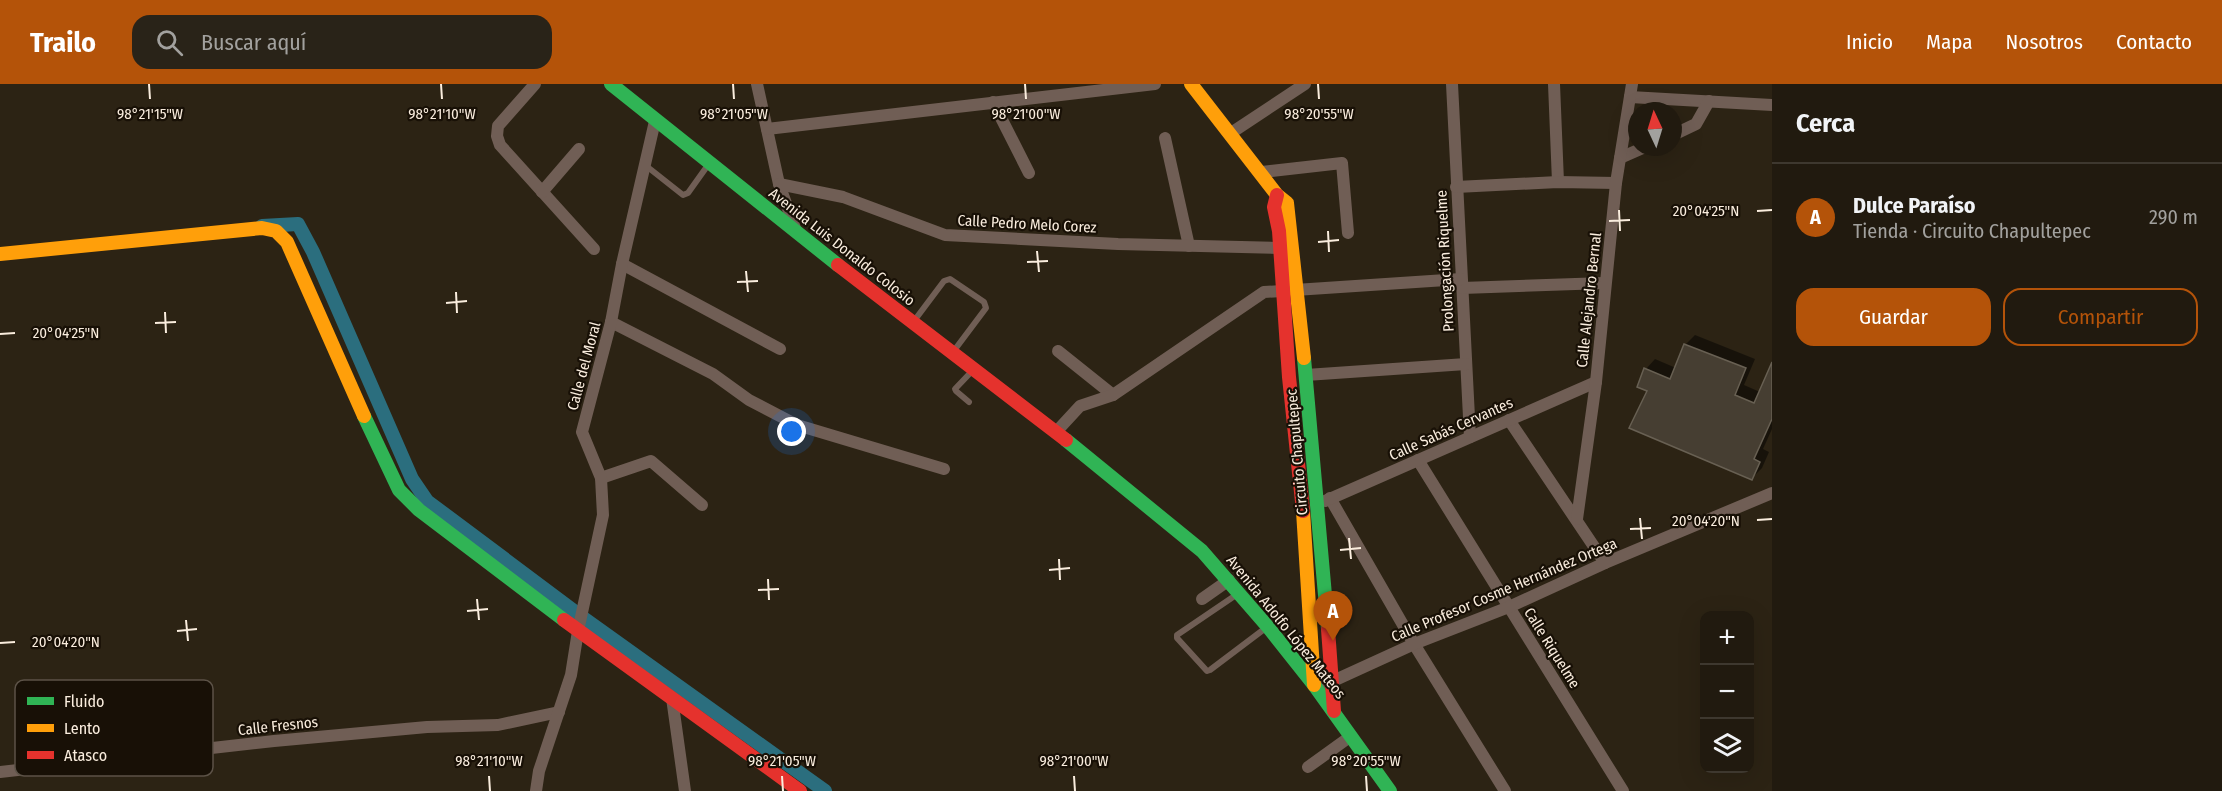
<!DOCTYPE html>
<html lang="es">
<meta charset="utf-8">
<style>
:root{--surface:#211a0f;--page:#292318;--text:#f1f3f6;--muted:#a2a19e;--line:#3e382f;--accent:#b45309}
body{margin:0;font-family:"Fira Sans Condensed",sans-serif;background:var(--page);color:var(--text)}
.controls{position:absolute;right:18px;bottom:18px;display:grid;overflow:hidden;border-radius:12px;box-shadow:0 6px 24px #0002}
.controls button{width:54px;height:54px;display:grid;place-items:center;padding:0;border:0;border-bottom:2px solid var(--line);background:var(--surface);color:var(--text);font:30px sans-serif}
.compass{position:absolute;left:1628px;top:18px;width:54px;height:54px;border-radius:50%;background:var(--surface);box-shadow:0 6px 24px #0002;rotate:356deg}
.you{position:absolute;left:792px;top:348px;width:21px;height:21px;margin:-15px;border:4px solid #fff;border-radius:50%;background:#1a73e8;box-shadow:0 0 0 9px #1a73e833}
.badge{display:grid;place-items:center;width:39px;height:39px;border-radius:50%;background:var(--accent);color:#fff;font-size:20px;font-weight:700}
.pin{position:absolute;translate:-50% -50px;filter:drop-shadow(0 2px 3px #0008)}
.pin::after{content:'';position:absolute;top:32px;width:21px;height:18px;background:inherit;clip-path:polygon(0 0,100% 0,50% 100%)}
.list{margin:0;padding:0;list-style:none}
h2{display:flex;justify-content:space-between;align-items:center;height:78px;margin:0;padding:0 24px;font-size:26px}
h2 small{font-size:20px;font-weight:400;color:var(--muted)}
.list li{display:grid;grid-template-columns:39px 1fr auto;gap:18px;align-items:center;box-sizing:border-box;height:108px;padding:0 24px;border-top:2px solid var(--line)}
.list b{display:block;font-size:22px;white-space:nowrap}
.list p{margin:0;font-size:20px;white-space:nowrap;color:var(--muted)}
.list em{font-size:20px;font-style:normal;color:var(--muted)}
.actions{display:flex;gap:12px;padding:18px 24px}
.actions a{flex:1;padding:14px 0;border:2px solid var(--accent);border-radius:18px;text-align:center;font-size:21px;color:var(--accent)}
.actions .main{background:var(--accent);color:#fff}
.icon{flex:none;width:33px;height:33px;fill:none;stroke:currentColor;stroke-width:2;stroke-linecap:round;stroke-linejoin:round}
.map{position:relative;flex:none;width:1772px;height:707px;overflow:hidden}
header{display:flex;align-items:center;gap:36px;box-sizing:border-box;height:84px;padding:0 30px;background:var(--accent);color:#fff}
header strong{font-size:28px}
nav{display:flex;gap:33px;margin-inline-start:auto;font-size:21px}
.search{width:420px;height:54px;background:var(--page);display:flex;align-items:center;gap:15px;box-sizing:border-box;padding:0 21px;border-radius:18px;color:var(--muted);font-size:22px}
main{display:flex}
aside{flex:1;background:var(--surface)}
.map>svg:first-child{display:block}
.shadow{fill:#0007}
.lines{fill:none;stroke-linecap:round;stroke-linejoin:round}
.canal{stroke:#2b6e7e;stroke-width:14}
.building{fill:#463e32;stroke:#686053;stroke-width:1.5}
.lane{stroke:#705e55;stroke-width:6}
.street{stroke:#705e55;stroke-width:12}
.fast{stroke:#30b455;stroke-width:14}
.slow{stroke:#ff9f0a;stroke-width:14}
.jam{stroke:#e5322d;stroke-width:14}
.ticks{fill:none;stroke:#faedde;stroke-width:2}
.labels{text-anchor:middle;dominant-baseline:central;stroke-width:4.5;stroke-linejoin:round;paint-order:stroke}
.street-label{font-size:15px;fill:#faedde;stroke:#181006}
.key{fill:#181006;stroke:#5c5247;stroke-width:1.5}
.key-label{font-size:16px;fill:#faedde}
.ticks-label{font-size:15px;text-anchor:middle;fill:#faedde;stroke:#181006;stroke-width:4.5;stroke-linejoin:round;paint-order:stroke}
</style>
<header>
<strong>Trailo</strong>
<div class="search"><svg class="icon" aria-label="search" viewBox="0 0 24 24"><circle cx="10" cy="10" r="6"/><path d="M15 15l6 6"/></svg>Buscar aquí</div>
<nav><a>Inicio</a><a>Mapa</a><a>Nosotros</a><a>Contacto</a></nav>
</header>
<main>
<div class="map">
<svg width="1772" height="707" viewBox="0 0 1772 707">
<rect width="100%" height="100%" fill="#2c2314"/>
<path class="shadow" d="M1695,251l60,24 -11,26 16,7 12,-23v60l-9,20 6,3 -7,16 -10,10 -103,-88 -3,-21 9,-10 21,9 9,-23z"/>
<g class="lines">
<path class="canal" d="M262,142l36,-2 15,28 99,227 15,22 155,116 243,174"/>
</g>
<path class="building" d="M1684,260l62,24 -11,27 19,8 18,-41v57l-18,40 6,3 -8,18 -123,-52 18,-37 -10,-4 7,-19 26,11z"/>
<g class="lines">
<g class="lane">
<path d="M645,81l38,30 5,-2 20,-28"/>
<path d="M914,237l30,-40 6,-2 34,23 2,6 -33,44"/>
<path d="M969,318l-13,-11 -1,-2 19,-20"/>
<path d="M1236,511l-59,40v3l30,33 3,-1 57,-43"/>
</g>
<g class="street">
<path d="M535,0l-37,42 -1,10 3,9 94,104"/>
<path d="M757,0l22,100 17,47"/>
<path d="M1452,0l18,353"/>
<path d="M1554,0l4,98"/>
<path d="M1630,13l142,8"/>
<path d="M993,18l36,71"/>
<path d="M767,45l388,-45"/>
<path d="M1231,49l74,-49"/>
<path d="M1673,51l23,-11 13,-23"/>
<path d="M1165,54l24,108"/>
<path d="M1620,74l25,-11"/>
<path d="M1262,88l80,-9 6,70"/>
<path d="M779,100l64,13 102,38 173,9 162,4"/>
<path d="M1456,103l102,-5 58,1"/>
<path d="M542,108l37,-43"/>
<path d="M622,180l158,85"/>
<path d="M1462,204l143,-5"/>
<path d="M1295,206l166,-11"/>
<path d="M611,238l102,52 36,26 48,25 147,44"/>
<path d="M1058,267l55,44"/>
<path d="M1306,291l160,-11"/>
<path d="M1509,336l96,143"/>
<path d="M1056,348l24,-26 33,-11 151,-103 18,-1"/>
<path d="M1418,376l205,331"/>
<path d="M601,394l50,-17 51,44"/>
<path d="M1330,414l84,146 91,147"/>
<path d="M1325,417l271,-119"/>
<path d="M1577,435l19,-137 20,-199 16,-99"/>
<path d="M1202,515l27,-19"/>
<path d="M1314,601l19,-4 81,-37 95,-37 96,-44 167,-70"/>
<path d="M672,614l13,93"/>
<path d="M1308,683l43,-31"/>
<path d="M0,688l274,-31 153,-14 71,-2 61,-13"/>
<path d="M536,707l3,-20 32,-96 7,-44 25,-116 -2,-37 -19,-46 29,-110 11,-58 33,-143"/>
</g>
<g class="fast">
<path d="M611,0l227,181"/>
<path d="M1304,274l24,271"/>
<path d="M364,332l35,74 20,20 145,110"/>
<path d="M1066,356l136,111 66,76 46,58 76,106"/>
</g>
<g class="slow">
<path d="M1191,0l86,111 10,8 17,155"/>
<path d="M0,170l262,-26 14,3 11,11 77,174"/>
<path d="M1303,427l11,174"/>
</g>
<g class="jam">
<path d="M1277,111l-3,12 5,24 10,146 14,134"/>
<path d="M838,181l228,175"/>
<path d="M564,536l236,171"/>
<path d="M1328,545l6,82"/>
</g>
</g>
<path class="ticks" d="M149,0l1,15M441,0l1,15M733,0l1,15M1025,0l1,15M1318,0l1,15M1619,126l1,21M1757,127l15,-1M1609,137l21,-1M1328,147l1,21M1318,158l21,-2M1037,167l2,21M1027,178l21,-1M746,187l2,21M737,198l21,-1M456,208l1,21M446,219l21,-2M165,228l1,21M155,239l21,-1M0,250l15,-1M1640,434l2,21M1757,436l15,-1M1630,445l21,-1M1349,454l2,21M1340,466l21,-2M1059,475l1,21M1049,486l21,-2M768,495l1,21M758,506l21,-1M477,515l2,21M467,527l21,-2M186,536l2,21M177,547l20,-2M0,559l15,-1M489,692l1,15M782,692l1,15M1074,692l1,15M1366,692l1,15"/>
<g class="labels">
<g class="street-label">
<text transform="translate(1027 140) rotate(3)">Calle Pedro Melo Corez</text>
<text transform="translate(842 163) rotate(38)">Avenida Luis Donaldo Colosio</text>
<text transform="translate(1445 177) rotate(-93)">Prolongación Riquelme</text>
<text transform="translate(1589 216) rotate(-84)">Calle Alejandro Bernal</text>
<text transform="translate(584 282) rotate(-75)">Calle del Moral</text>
<text transform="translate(1451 345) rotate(-24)">Calle Sabás Cervantes</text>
<text transform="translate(1297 368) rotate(-95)">Circuito Chapultepec</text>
<text transform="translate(1504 506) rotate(-23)">Calle Profesor Cosme Hernández Ortega</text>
<text transform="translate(1286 543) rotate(51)">Avenida Adolfo López Mateos</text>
<text transform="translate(1552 564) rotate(58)">Calle Riquelme</text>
<text transform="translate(278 642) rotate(-6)">Calle Fresnos</text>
</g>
</g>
<rect x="15" y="596" width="198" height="96" rx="9" class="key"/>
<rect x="27" y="613" width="27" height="8" fill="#30b455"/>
<rect x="27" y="640" width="27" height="8" fill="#ff9f0a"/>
<rect x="27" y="667" width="27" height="8" fill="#e5322d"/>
<g class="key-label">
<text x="64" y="623">Fluido</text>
<text x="64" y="650">Lento</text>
<text x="64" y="677">Atasco</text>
</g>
<g class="ticks-label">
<text x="150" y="35">98°21'15"W</text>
<text x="442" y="35">98°21'10"W</text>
<text x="734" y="35">98°21'05"W</text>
<text x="1026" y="35">98°21'00"W</text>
<text x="1319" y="35">98°20'55"W</text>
<text x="1706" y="132">20°04'25"N</text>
<text x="66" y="254">20°04'25"N</text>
<text x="1706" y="442">20°04'20"N</text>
<text x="66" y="563">20°04'20"N</text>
<text x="489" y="682">98°21'10"W</text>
<text x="782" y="682">98°21'05"W</text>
<text x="1074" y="682">98°21'00"W</text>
<text x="1366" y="682">98°20'55"W</text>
</g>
</svg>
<div class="controls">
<button>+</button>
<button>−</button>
<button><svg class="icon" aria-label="layers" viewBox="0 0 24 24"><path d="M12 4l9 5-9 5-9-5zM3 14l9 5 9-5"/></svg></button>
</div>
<svg class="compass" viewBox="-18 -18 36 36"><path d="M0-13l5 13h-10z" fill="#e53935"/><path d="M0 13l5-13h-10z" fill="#a2a19e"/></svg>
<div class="you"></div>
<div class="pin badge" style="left:1333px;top:557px">A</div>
</div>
<aside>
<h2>Cerca<small></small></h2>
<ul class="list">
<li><span class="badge">A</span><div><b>Dulce Paraíso</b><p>Tienda · Circuito Chapultepec</p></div><em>290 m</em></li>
</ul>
<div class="actions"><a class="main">Guardar</a><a>Compartir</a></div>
</aside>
</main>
